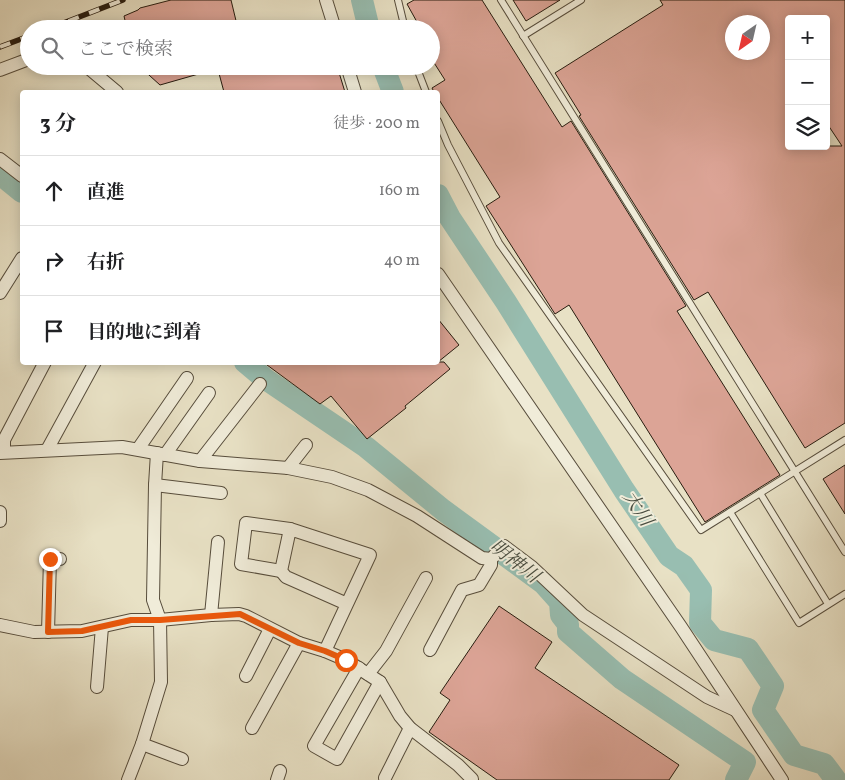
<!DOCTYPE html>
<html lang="ja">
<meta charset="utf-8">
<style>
:root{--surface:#fff;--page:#f6f6f6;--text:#202124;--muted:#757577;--line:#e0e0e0}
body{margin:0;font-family:Vollkorn,"Noto Serif JP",serif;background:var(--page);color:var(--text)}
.controls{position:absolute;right:15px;top:15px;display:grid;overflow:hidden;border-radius:5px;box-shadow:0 2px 12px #0003}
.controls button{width:45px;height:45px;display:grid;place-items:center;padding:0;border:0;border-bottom:1px solid var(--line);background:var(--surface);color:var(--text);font:25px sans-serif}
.compass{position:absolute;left:725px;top:15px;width:45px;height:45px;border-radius:50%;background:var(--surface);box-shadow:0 2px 12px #0003;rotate:214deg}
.stop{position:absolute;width:15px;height:15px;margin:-11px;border:4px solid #ea580c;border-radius:50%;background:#fff}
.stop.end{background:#ea580c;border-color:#fff;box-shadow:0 1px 5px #0008}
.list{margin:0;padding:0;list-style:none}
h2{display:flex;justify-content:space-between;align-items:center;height:65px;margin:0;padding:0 20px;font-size:21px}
h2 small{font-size:16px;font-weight:400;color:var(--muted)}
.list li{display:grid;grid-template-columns:32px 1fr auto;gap:15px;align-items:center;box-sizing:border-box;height:70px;padding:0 20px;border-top:1px solid var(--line)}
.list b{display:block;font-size:19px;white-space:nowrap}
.list em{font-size:16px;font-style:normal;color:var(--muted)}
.icon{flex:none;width:28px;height:28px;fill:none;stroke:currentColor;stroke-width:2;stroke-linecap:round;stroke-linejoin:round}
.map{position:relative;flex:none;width:845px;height:780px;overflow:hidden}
.search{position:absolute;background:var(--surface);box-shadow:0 2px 12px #0003;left:20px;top:20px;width:420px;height:55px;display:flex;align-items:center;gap:12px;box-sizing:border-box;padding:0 18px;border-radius:28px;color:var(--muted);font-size:19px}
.panel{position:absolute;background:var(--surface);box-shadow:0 2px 12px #0003;left:20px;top:90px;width:420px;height:275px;border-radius:5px}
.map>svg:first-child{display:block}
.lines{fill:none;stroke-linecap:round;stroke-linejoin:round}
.river{stroke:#98beb1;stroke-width:22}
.building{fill:#dca496;stroke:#271c0f;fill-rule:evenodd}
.lane-casing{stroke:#574d3c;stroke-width:8}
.street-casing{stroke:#574d3c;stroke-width:14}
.lane{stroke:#f0ecd9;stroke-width:6}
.street{stroke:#f0ecd9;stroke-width:12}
.rail-casing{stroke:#271c0f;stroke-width:5.5}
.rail{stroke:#f0ecd9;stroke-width:4;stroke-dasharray:11;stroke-linecap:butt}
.route{stroke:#ea580c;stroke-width:6}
.labels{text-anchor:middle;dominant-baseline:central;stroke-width:4;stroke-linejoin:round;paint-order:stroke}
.water-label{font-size:19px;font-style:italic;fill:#494d40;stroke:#f0ecd9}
</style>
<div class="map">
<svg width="845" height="780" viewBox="0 0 845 780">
<rect width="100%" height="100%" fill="#e8e1c5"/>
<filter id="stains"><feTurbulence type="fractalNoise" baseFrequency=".004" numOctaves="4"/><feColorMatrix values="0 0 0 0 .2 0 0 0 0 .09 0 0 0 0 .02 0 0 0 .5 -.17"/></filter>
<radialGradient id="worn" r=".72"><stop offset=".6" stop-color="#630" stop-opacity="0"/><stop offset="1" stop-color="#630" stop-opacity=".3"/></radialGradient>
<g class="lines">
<g class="river">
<path d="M362,0l7,29"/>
<path d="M383,66l10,26"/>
<path d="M0,174l22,18"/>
<path d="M438,195l12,23 56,84 118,188 45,66 15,10 17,24 -1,33 14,17 34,9 25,37 -10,24 31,45 30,9 12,16"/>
<path d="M245,362l19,16 102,69 77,63 100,73 17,19 1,13 7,9v8l54,47 123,83 -9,18"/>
</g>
</g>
<g class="building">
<path d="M171,0h60l7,29h-111l-3,-13 14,-6 2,-2z"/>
<path d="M414,0h68l80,127 9,-6 115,185 -9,5 103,164 -75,47 -136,-217 -14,9 -69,-108 14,-9 -62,-99v-6h-4l-2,-4 13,-8 -14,-22v-29h-21v-3l7,-4 -10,-18z"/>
<path d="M513,0h47l-34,21z"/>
<path d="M660,0h185v423l-40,25 -97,-156 -14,8 -115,-184 2,-1 -26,-42 108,-68zM789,19h37v103l16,24h-53zM732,22h30v30h-30z"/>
<path d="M139,66h76l1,3 -56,16z"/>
<path d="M217,66h120l8,26h-121z"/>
<path d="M438,319l21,26 -21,17h6l6,7 -45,37 1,2 -39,31 -36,-43 -11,8 -57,-42h175z"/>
<path d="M845,465v49l-22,-35z"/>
<path d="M499,606l53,36 -17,26 144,97 -10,15h-172l-68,-48 21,-32 -10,-7z"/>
</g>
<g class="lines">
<defs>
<g id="lane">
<path d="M398,0l7,29"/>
<path d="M501,0l344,552"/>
<path d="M523,36l58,-36"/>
<path d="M416,66l10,26"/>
<path d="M438,121l10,24 51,98 202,287 144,-90"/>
<path d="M760,493l68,111"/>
<path d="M730,512l69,111 46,-29"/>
</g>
<g id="street">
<path d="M326,0l9,29"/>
<path d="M86,66l31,26"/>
<path d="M347,66l8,26"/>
<path d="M0,70l29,-11"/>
<path d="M0,159l22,17"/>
<path d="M438,274l243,353 101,153"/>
<path d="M0,293l22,-35"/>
<path d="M138,449l49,-71"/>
<path d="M47,450l48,-88"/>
<path d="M4,452v-12l41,-78"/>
<path d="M0,453l122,-6 78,14 88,7 44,9 36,13 49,26 65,42 9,1 13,-13 28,21 51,48 124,82 28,13"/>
<path d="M165,455l44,-62"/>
<path d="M200,461l60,-77"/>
<path d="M288,468l18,-23"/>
<path d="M155,485l66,8"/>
<path d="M0,512v9"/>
<path d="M281,571l-40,-7 5,-41 44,6"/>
<path d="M211,615l7,-73"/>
<path d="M0,625l34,7 48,-1 49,-11h29l51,-5 28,-1 7,2 53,27 26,8 21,9 34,22 20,34 10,12 48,37 14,14"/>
<path d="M48,632l2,-73h10"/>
<path d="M430,650l32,-60 17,-5 12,-20v-6"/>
<path d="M325,651l45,-96 -80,-26 -9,42 5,6 61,27"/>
<path d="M359,668l-45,78 23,13 43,-77"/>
<path d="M368,674l18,-23 40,-73"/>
<path d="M246,676l24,-47"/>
<path d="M97,687l5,-60"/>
<path d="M252,728l47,-85"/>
<path d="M142,744l40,15"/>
<path d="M385,778l25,-50"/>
<path d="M128,780l14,-36 19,-62 -1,-62 -7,-20 2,-115 2,-32"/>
<path d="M277,780l3,-9"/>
</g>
</defs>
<use href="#lane" class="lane-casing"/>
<use href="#street" class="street-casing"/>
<use href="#lane" class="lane"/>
<use href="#street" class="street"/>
<defs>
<g id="rail">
<path d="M48,29l75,-29"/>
<path d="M0,47l29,-11"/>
</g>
</defs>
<use href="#rail" class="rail-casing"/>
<use href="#rail" class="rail"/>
</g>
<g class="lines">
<path class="route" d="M50,559l-2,73 34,-1 49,-11h29l80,-6 59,29 26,8 21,9"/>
</g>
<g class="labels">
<g class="water-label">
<text transform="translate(637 509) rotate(56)">大川</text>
<text transform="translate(514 562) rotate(38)">明神川</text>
</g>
</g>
<rect width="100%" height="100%" filter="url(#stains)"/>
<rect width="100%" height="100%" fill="url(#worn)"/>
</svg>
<div class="controls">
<button>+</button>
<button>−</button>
<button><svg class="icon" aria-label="layers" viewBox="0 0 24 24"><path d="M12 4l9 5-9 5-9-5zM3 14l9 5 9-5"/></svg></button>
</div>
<svg class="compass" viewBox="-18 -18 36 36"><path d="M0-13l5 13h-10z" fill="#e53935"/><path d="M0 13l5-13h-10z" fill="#757577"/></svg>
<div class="stop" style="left:346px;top:660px"></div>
<div class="stop end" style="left:50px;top:559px"></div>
<div class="search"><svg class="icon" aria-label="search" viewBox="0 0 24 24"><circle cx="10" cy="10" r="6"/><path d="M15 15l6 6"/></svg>ここで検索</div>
<section class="panel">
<h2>3 分<small>徒歩 · 200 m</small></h2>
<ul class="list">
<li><svg class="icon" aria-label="ahead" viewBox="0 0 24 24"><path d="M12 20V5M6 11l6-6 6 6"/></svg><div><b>直進</b></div><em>160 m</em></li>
<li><svg class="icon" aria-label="right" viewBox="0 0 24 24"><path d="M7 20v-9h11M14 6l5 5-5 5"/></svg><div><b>右折</b></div><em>40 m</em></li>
<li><svg class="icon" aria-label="arrive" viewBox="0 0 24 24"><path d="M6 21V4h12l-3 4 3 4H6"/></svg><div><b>目的地に到着</b></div></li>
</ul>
</section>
</div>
